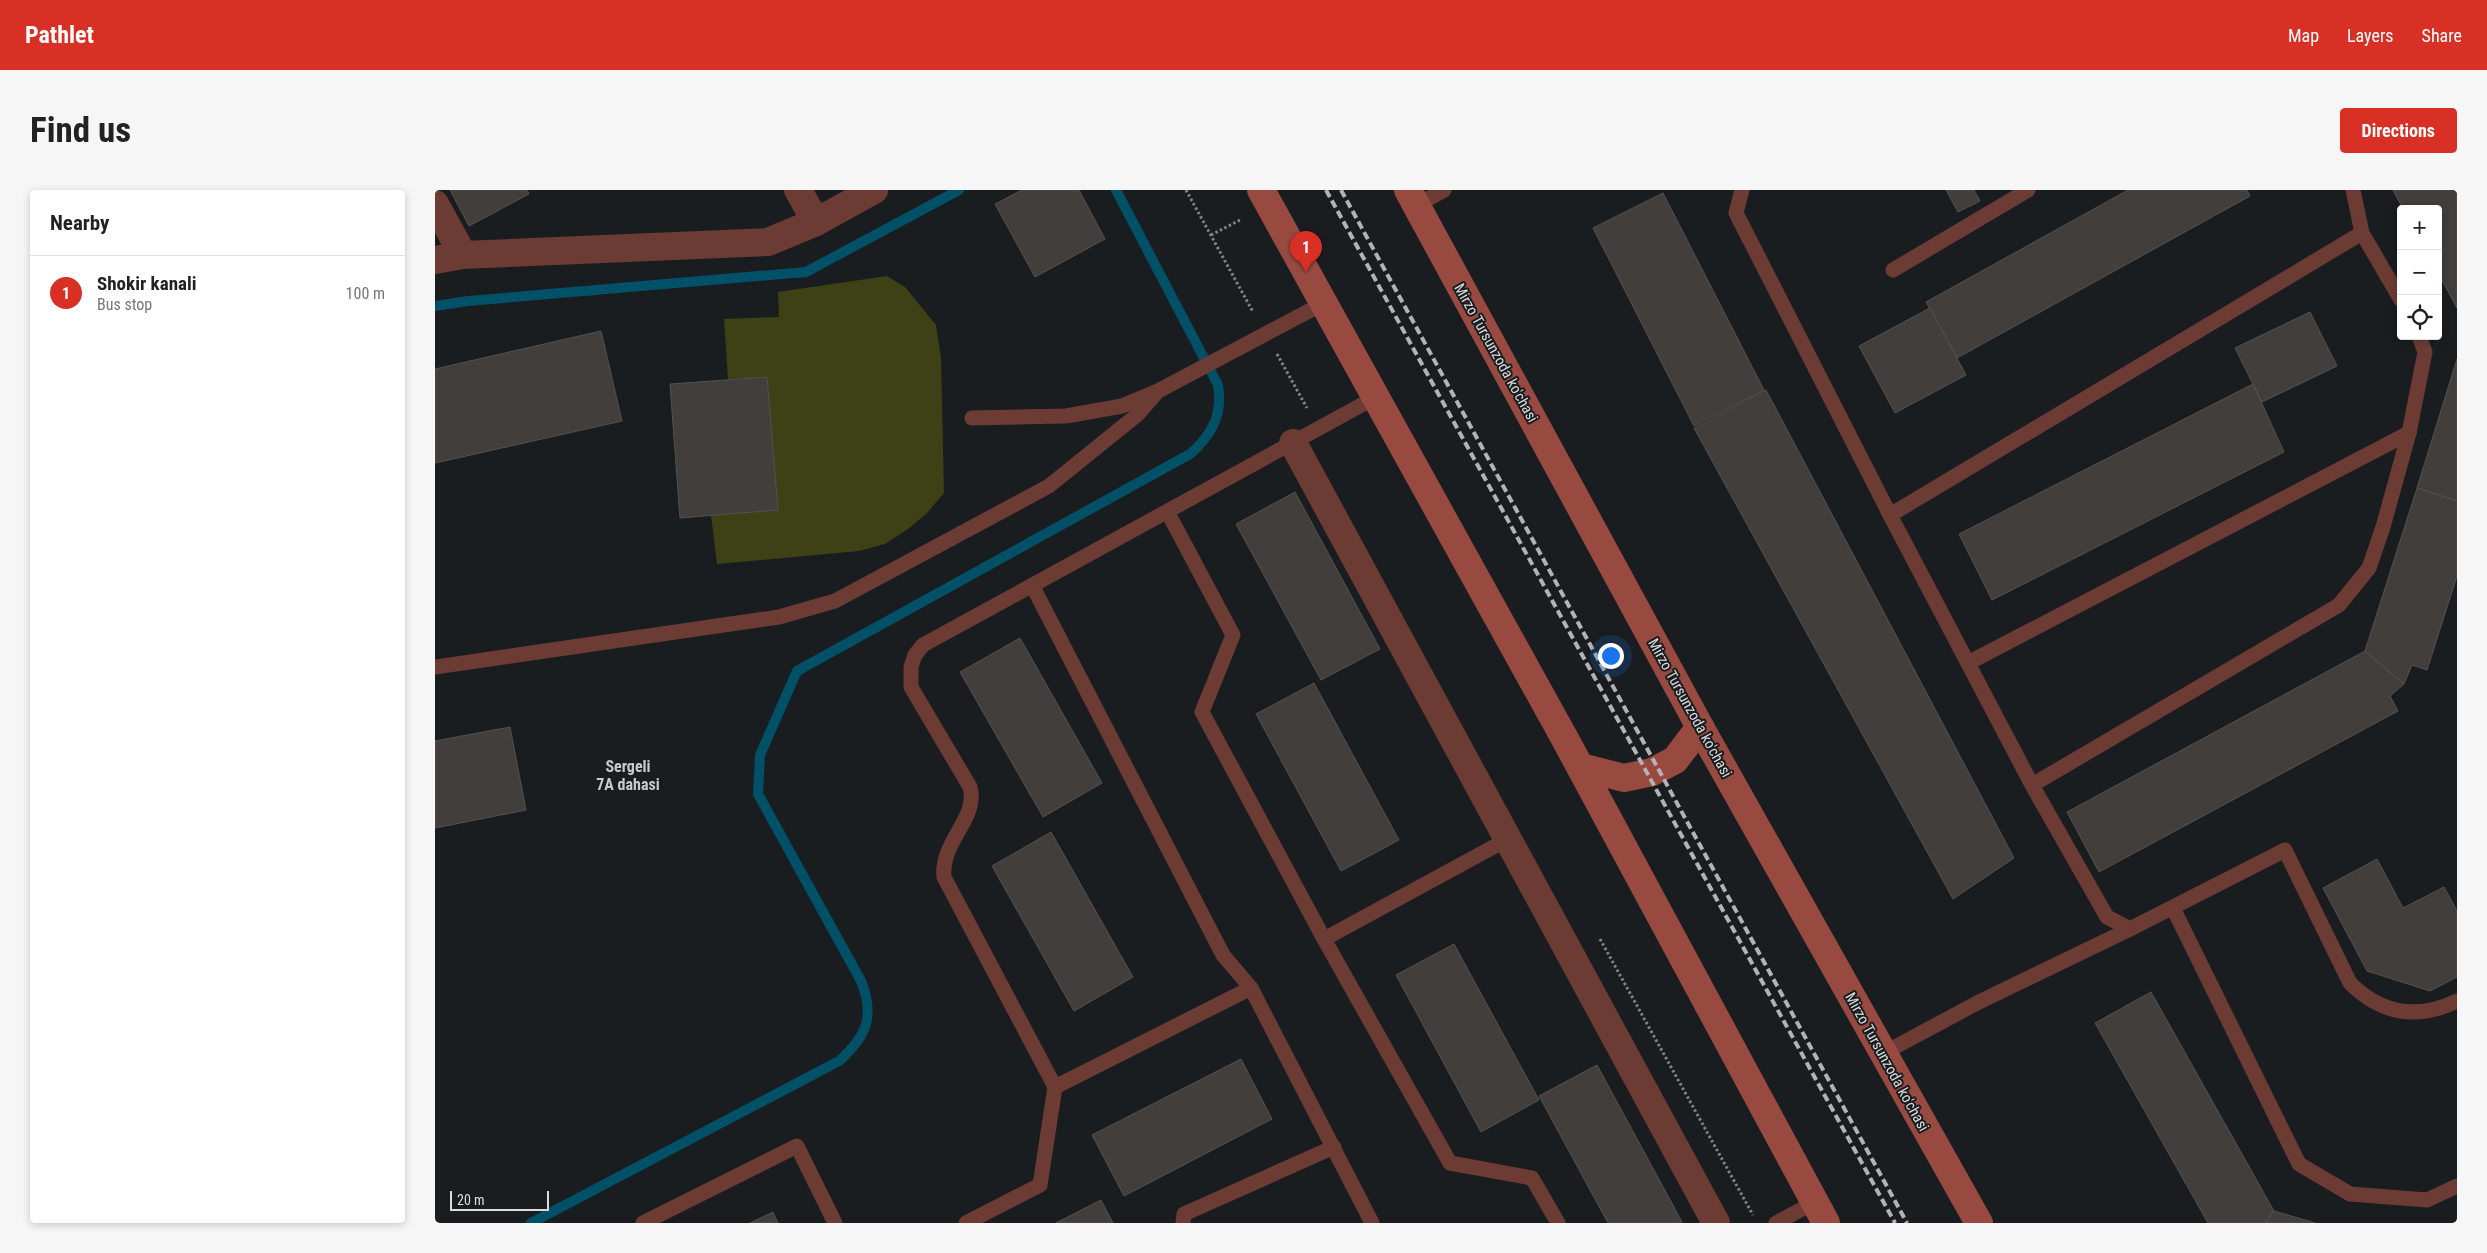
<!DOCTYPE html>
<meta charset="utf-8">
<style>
:root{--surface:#fff;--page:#f6f6f6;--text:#222;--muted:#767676;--line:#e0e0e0;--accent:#d93025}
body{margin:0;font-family:"Roboto Condensed",sans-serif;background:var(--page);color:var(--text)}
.controls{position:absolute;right:15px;top:15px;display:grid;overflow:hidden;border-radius:5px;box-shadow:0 2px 8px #0003}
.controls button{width:45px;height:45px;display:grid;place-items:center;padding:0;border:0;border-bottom:1px solid var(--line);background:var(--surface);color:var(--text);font:25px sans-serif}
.scale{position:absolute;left:15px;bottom:12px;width:99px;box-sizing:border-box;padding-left:5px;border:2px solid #dadcde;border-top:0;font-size:14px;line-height:18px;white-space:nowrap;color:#dadcde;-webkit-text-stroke:4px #1a1d1f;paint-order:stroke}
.you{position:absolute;left:1175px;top:465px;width:18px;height:18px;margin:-12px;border:4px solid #fff;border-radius:50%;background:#1a73e8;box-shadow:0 0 0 8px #1a73e833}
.badge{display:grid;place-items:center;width:32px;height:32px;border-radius:50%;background:var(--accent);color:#fff;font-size:16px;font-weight:700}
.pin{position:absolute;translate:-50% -41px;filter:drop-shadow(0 1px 2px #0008)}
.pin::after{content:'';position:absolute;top:26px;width:18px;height:15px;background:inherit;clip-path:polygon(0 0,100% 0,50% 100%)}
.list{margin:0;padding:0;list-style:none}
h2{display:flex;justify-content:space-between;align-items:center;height:65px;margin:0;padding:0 20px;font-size:21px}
h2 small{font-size:16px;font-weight:400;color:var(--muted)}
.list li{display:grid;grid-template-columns:32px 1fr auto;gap:15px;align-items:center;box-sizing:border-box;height:75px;padding:0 20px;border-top:1px solid var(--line)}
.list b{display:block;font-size:19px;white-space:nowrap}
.list p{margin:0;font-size:16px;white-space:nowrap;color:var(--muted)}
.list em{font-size:16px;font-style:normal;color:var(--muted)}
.icon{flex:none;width:28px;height:28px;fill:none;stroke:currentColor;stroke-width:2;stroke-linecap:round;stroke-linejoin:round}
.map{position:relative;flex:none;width:2022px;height:1033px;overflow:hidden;border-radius:5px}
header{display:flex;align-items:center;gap:30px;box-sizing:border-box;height:70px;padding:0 25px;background:var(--accent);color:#fff}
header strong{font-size:24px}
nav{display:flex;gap:28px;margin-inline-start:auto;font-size:18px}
.intro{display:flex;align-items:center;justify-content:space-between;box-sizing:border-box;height:120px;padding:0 30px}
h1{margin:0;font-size:35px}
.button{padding:12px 22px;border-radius:5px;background:var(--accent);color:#fff;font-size:18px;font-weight:700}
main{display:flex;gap:30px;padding:0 30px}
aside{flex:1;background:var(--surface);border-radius:5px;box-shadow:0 2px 8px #0003}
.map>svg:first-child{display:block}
.green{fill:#3d4115}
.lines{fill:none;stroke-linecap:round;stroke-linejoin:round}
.stream{stroke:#005067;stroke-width:10}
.building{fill:#423e3c;stroke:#565150}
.path{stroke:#808385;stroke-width:3;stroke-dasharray:2.5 2.5;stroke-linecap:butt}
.lane{stroke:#6c3b34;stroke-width:15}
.street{stroke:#6c3b34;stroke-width:28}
.secondary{stroke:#984a41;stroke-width:28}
.rail{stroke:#b1b3b5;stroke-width:4;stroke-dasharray:8 4;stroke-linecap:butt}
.labels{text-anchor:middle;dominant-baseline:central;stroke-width:4;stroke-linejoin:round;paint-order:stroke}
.street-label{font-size:15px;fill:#dadcde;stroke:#1a1d1f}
.neighbourhood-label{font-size:16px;font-weight:bold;fill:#c6cacd;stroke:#1a1d1f}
</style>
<header>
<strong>Pathlet</strong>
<nav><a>Map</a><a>Layers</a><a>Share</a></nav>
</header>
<div class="intro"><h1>Find us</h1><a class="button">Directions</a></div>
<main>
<aside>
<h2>Nearby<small></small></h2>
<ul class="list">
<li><span class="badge">1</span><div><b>Shokir kanali</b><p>Bus stop</p></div><em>100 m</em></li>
</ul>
</aside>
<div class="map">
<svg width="2022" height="1033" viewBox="0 0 2022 1033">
<rect width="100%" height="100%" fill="#1a1d1f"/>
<path class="green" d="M452,86l18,11 31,38 5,33 3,135 -17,20 -19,16 -23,15 -26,7 -142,13 -6,-49 67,-5 -11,-133 -39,2 -4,-60 55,-2 -1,-25z"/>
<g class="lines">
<g class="stream">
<path d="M0,116l33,-5 338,-29 153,-82"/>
<path d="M96,1033l308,-162c28,-25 36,-45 22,-80l-103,-187 2,-39 37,-84 393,-217c22,-19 33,-40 28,-69l-102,-195"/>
</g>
</g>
<g class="building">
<path d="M15,0h77l2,4 -60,32z"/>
<path d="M587,0h57l26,49 -70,38 -40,-73z"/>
<path d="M1511,0h28l6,11 -22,11z"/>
<path d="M1693,0h119l3,6 -293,162 -31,-56z"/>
<path d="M1958,0h64v118l-19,-35v-64h-35z"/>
<path d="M1228,3l101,197 -70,36 -101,-198z"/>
<path d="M1495,118l36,67 -71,38 -36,-67z"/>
<path d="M1875,122l27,54 -75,36 -27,-54z"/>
<path d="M166,141l21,90 -187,42v-94z"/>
<path d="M2022,169v142l-40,-13z"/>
<path d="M332,187l11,133 -98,8 -10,-134z"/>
<path d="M1818,194l31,68 -292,148 -33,-66z"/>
<path d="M1331,200l248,468 -61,41 -259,-471z"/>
<path d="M1982,298l40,13v75l-30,94 -15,-5 -8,19 -39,-33z"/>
<path d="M860,302l85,157 -59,31 -85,-156z"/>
<path d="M585,448l82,145 -59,34 -83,-145z"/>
<path d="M1930,461l39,33 -14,12 8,15 -299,161 -32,-60z"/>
<path d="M879,493l85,157 -58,31 -85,-157z"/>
<path d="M75,537l16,83 -91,18v-87z"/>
<path d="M616,642l82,145 -59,34 -82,-145z"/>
<path d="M1942,669l26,49 41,-21 13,24v66l-27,14 -63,-20 -44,-83z"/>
<path d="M1019,754l85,156 -58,32 -85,-157z"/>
<path d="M1716,802l123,219 -9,12h-57l-113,-200z"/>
<path d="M806,869l31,60 -148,77 -32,-61z"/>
<path d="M1162,875l85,157 -3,1h-71l-69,-127z"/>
<path d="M666,1010l12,23h-57z"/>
<path d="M1839,1021l41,12h-50z"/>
<path d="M338,1022l5,11h-28z"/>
</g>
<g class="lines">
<g class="path">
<path d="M751,0l67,122"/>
<path d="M776,45l31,-16"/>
<path d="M842,164l30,54"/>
<path d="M1165,749l153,276"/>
</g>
<g class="lane">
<path d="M1307,0l-6,23 154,302 142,270 75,132 23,12 155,-79 65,133c31,31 67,37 107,18"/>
<path d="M1918,0l9,43 39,67"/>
<path d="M981,16l28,-16"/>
<path d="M1458,80l135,-80"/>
<path d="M537,228l94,-2 56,-10 36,-15 166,-88"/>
<path d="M733,323l65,122 -31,77 122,227 126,224 82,15 26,45"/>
<path d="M1455,325l472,-282"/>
<path d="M598,397l190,368 28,33 121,235"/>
<path d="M1533,473l441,-230"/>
<path d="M0,477l344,-50 56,-16 214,-115 88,-71 21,-24"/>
<path d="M1597,595l307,-180 30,-37 14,-41 26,-94 16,-81 -6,-16"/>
<path d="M1738,718l126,256 51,30 77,6 30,-14"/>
<path d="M889,749l184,-100"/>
<path d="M1447,864l95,-51 153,-74"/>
<path d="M620,897l196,-99"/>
<path d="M208,1033l154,-77 38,77"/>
<path d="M531,1033l74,-38 15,-98 -111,-210c-4,-35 35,-59 26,-90l-59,-100v-20l4,-12 8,-10 453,-248"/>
<path d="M748,1033l1,-9 150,-67"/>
<path d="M1341,1033l39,-21"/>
</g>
<g class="street">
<path d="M363,0l18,32"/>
<path d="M0,14l28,51"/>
<path d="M0,70l28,-5 305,-13 48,-20 58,-32"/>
<path d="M858,253l423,780"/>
</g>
<g class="secondary">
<path d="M826,0l304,549 261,484"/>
<path d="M973,0l292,537 279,496"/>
<path d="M1146,577l43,11 28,-6 23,-12 25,-33"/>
</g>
<g class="rail">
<path d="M891,0l569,1033"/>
<path d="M906,0l566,1033"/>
</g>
</g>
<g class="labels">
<g class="street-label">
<text transform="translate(1061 163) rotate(61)">Mirzo Tursunzoda ko'chasi</text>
<text transform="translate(1255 518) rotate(61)">Mirzo Tursunzoda ko'chasi</text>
<text transform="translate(1452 872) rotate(61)">Mirzo Tursunzoda ko'chasi</text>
</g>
<g class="neighbourhood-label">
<text x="193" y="576">Sergeli<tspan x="193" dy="18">7A dahasi</tspan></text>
</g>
</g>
</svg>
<div class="controls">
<button>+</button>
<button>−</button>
<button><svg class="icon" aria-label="locate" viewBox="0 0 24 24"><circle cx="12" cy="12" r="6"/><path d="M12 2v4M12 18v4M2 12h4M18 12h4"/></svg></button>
</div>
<div class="scale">20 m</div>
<div class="you"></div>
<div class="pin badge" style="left:871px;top:82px">1</div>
</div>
</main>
